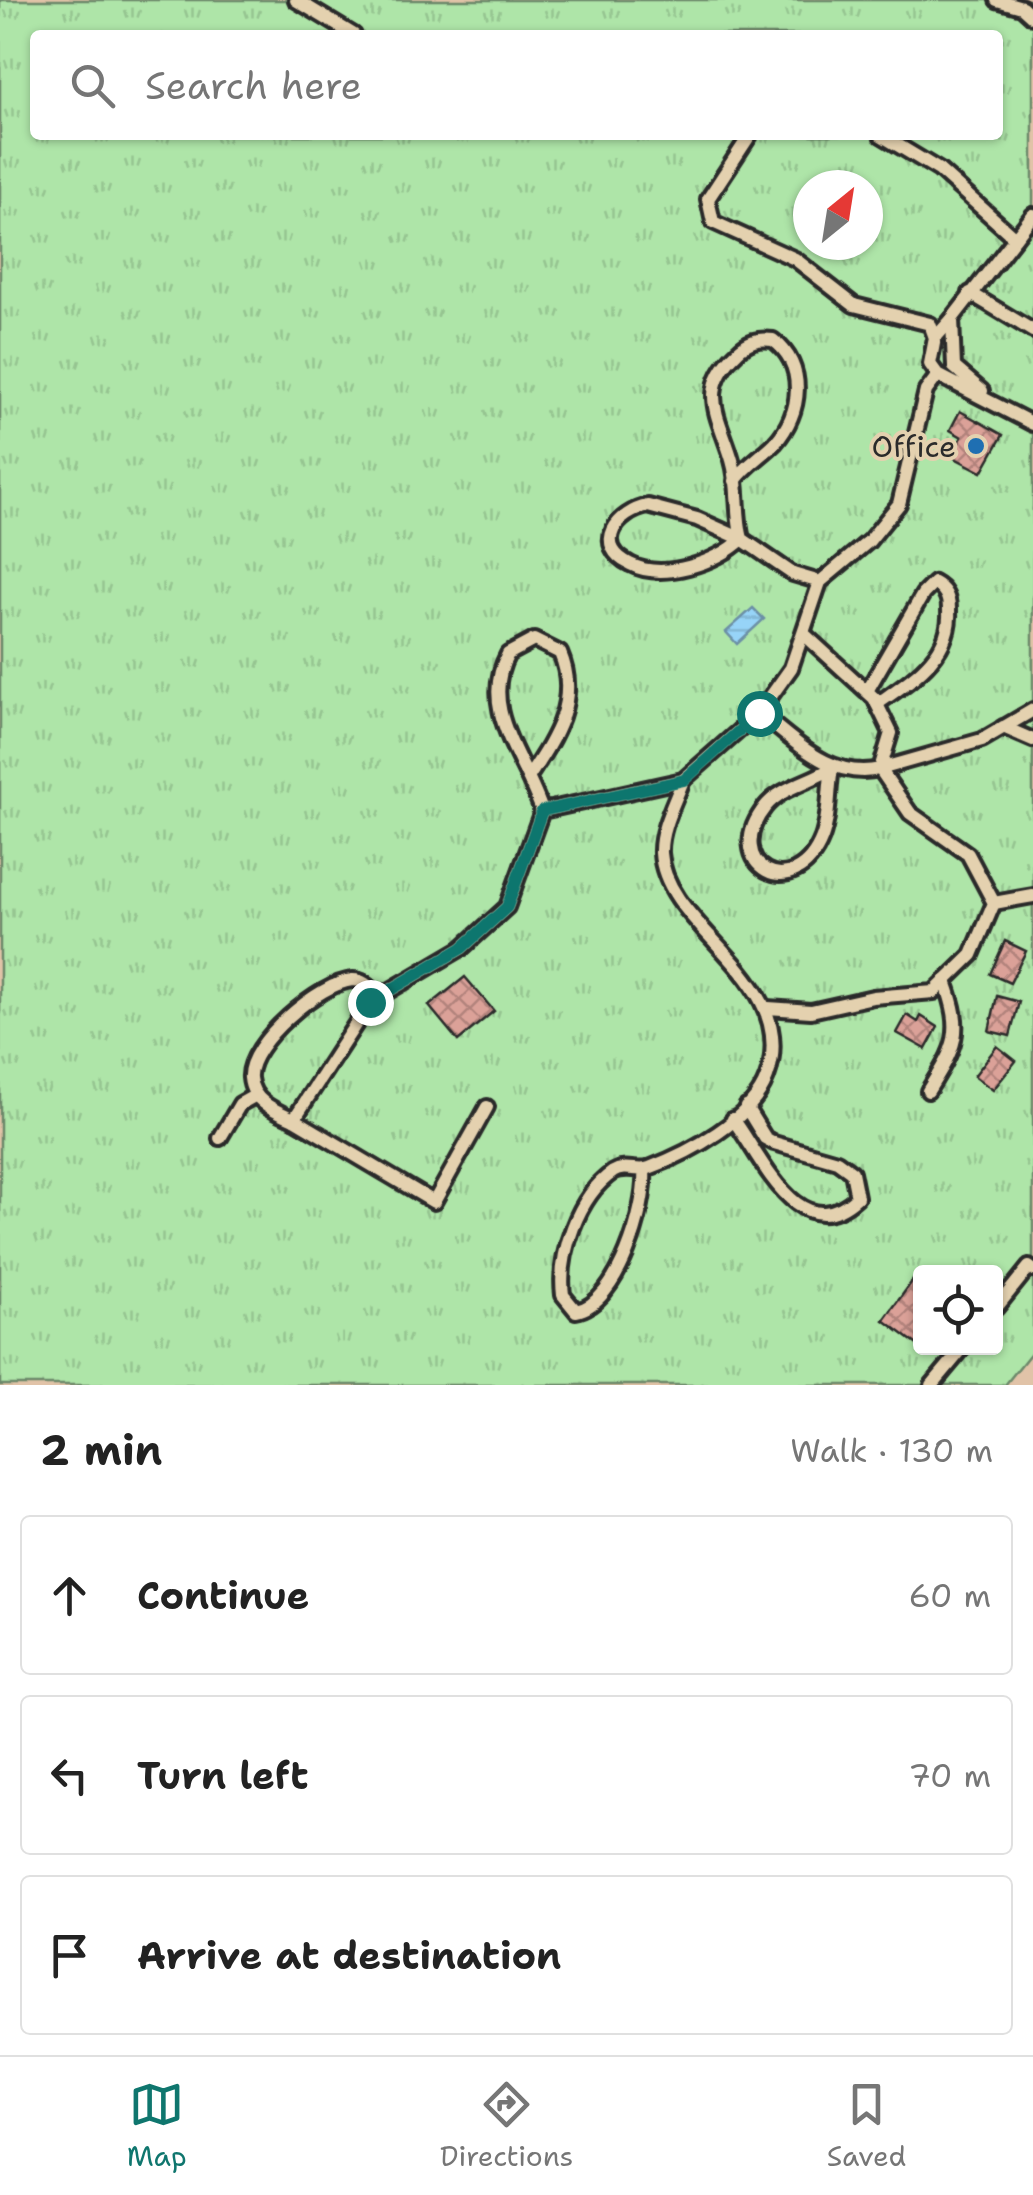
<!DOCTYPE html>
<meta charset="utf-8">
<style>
:root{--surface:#fff;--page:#f2f2f2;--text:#222;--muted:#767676;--line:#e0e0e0;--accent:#0f766e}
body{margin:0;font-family:"Shantell Sans",sans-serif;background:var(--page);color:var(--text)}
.controls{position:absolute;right:30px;bottom:30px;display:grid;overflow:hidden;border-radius:10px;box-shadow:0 2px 8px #0004}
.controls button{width:90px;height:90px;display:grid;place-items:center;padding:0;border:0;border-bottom:2px solid var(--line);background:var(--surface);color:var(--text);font:50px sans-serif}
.compass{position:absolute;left:793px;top:170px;width:90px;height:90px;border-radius:50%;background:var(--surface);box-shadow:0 2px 8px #0004;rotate:30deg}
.stop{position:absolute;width:30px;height:30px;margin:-22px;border:8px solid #0f766e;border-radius:50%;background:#fff}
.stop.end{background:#0f766e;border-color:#fff;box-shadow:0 2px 10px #0008}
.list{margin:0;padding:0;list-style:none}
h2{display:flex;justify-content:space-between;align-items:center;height:130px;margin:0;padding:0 40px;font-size:42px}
h2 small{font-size:32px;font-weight:400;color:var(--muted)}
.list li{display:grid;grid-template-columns:65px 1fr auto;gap:30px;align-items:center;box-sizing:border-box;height:160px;margin:0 20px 20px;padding:0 20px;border:2px solid var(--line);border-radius:10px}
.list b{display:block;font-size:38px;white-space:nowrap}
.list em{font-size:32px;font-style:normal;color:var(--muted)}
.icon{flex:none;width:55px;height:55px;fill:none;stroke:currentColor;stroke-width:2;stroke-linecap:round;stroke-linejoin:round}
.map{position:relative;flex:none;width:1033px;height:1385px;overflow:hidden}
.search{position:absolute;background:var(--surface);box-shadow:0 2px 8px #0004;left:30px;right:30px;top:30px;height:110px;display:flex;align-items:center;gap:25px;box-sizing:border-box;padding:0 35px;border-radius:10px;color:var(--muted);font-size:38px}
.sheet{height:670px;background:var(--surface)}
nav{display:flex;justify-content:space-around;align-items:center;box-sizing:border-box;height:140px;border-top:2px solid var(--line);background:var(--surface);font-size:28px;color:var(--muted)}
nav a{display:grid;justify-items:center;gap:5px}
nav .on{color:var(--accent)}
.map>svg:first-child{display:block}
.park{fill:url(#park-tufts);stroke:#6c886a;stroke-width:2.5;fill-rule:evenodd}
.water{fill:url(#water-rules);stroke:#6c90a6;stroke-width:2.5}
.building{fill:url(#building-cross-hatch);stroke:#2b2b2b;stroke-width:2.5}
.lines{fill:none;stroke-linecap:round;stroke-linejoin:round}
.service-casing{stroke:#2b2b2b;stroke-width:20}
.service{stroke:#e4d1af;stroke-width:12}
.route{stroke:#0f766e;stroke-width:12}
.poi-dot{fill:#1f6fb2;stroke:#e4d1af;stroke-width:4}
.labels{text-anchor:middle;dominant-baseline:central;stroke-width:8;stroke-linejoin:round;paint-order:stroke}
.poi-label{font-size:30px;fill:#2b2b2b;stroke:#e4d1af;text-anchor:end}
</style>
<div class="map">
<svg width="1033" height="1385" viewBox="0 0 1033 1385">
<defs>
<pattern id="park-tufts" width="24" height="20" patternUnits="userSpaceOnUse" patternTransform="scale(2.5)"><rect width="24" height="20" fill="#aee5a8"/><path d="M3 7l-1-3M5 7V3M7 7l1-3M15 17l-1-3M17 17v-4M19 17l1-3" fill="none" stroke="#96c591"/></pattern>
<pattern id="water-rules" width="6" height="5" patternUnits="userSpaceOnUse" patternTransform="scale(2.5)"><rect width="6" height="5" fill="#97d4f8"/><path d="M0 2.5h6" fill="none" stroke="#82b6d5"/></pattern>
<pattern id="building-cross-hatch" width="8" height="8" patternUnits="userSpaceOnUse" patternTransform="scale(2.5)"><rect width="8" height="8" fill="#dba198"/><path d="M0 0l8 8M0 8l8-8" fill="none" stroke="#b2837c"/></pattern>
</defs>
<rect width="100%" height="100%" fill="#e1c3a8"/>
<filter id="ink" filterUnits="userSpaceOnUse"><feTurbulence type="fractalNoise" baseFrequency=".01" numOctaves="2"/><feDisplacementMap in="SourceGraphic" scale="20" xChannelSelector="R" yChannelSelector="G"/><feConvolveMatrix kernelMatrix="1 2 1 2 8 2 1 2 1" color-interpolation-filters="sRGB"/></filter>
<g filter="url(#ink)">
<path class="park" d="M0,0h1033v1350l-28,35h-1005zM35,35h963v100h-963zM808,185h60v60h-60zM920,1272h76v76h-76z"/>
<path class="water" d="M753,608l11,11 -27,25 -11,-12z"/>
<g class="building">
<path d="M960,411l43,24 -21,37 -31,-16 11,-19 -12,-7z"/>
<path d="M1005,941l21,10 -16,32 -20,-9z"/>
<path d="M465,977l29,34 -36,30 -29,-35z"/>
<path d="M997,996l22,6 -9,34 -21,-5z"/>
<path d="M907,1015l11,7 3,-6 17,11 -12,22 -29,-16z"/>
<path d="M997,1046l19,15 -23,29 -19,-14z"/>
<path d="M919,1272l1,1v74l-36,-27z"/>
</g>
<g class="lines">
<defs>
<g id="service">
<path d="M296,0l58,35"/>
<path d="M997,0l25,7 11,10"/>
<path d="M750,135l-42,64 5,23 82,37 59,46 76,19 5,14"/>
<path d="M881,135l58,35 76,68"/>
<path d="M970,293l63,38"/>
<path d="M938,375l-8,-11 5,-26 17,-19"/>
<path d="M982,391l-28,-24 -2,-48 81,-104"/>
<path d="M735,481c11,-16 26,-24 40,-38 27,-30 32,-78 -2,-103 -15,-2 -25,1 -36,12 -41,38 -17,66 -5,108 8,26 3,53 10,79l51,35 27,8"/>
<path d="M648,506l49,13 45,20c-24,24 -80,42 -112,25 -38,-19 -13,-52 18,-58z"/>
<path d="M867,691l56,-97 11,-11c11,6 15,14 15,26 3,47 -37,70 -72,95"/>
<path d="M759,713c38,29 71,67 121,56l11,-36 -17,-35 -69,-63"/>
<path d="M1003,727l30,13"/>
<path d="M832,768c-4,23 -2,48 -10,70 -27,69 -103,27 -57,-31 16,-20 46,-25 67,-39z"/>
<path d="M530,775c25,-38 50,-76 30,-122l-26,-13 -26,14c-30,55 17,104 34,157"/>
<path d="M994,903l39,-7"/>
<path d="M768,1008l43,3 62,-14 61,-5 38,-37 22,-52 -26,-49 -58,-41 -30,-44 102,-29 51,-30"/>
<path d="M928,1091c28,-45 36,-58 17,-110"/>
<path d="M487,1107l-53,95 -140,-83 76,-117 92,-54 45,-41 35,-96 141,-31 76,-67 32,-45 29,-86 49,-41 30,-37 27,-113 12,-16 95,49"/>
<path d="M294,1119c-18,-8 -42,-17 -44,-41 -3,-34 71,-96 103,-98 12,0 18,9 26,16"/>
<path d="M733,1119c29,38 66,131 124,78l-5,-25 -15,-11 -63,-18 -9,-5 -19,-31"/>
<path d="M220,1138l20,-34 16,-9"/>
<path d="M644,1171c3,36 -26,133 -68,140l-13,-16c-5,-40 15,-99 50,-123 13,-8 25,1 36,-4 40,-15 103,-48 118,-91 35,-99 -102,-147 -106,-224 -1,-24 14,-51 22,-73"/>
<path d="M996,1308l33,-41 4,3"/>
<path d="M932,1385l31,-37"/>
</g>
</defs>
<use href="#service" class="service-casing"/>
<use href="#service" class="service"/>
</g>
</g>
<g class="lines" filter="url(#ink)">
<path class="route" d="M370,1002l92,-54 45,-41 35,-96 142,-31 75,-67"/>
</g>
<circle class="poi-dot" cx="976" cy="446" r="10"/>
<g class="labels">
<g class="poi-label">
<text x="956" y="446">Office</text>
</g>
</g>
</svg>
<div class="controls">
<button><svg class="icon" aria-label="locate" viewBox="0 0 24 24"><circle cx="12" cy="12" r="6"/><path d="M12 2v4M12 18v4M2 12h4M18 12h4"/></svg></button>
</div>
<svg class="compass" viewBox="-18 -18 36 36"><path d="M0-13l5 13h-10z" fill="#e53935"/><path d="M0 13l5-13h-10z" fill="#767676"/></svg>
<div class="stop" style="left:759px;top:713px"></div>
<div class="stop end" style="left:370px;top:1002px"></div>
<div class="search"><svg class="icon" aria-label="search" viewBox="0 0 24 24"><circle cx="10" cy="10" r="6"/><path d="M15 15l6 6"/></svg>Search here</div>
</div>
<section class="sheet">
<h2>2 min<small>Walk · 130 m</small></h2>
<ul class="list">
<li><svg class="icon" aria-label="ahead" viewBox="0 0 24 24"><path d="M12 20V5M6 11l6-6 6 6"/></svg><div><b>Continue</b></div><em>60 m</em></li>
<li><svg class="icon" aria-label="left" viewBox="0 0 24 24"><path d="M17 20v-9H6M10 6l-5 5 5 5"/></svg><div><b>Turn left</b></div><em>70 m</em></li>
<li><svg class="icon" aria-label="arrive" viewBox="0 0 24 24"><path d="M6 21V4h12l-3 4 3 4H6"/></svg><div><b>Arrive at destination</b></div></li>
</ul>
</section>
<nav>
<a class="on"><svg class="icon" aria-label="map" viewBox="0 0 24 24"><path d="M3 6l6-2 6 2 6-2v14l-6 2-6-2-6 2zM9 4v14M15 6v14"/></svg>Map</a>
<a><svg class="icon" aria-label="directions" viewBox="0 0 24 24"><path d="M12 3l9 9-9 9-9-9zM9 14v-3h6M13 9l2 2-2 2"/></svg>Directions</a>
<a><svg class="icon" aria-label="saved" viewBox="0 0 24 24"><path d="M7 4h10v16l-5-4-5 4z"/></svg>Saved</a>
</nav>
